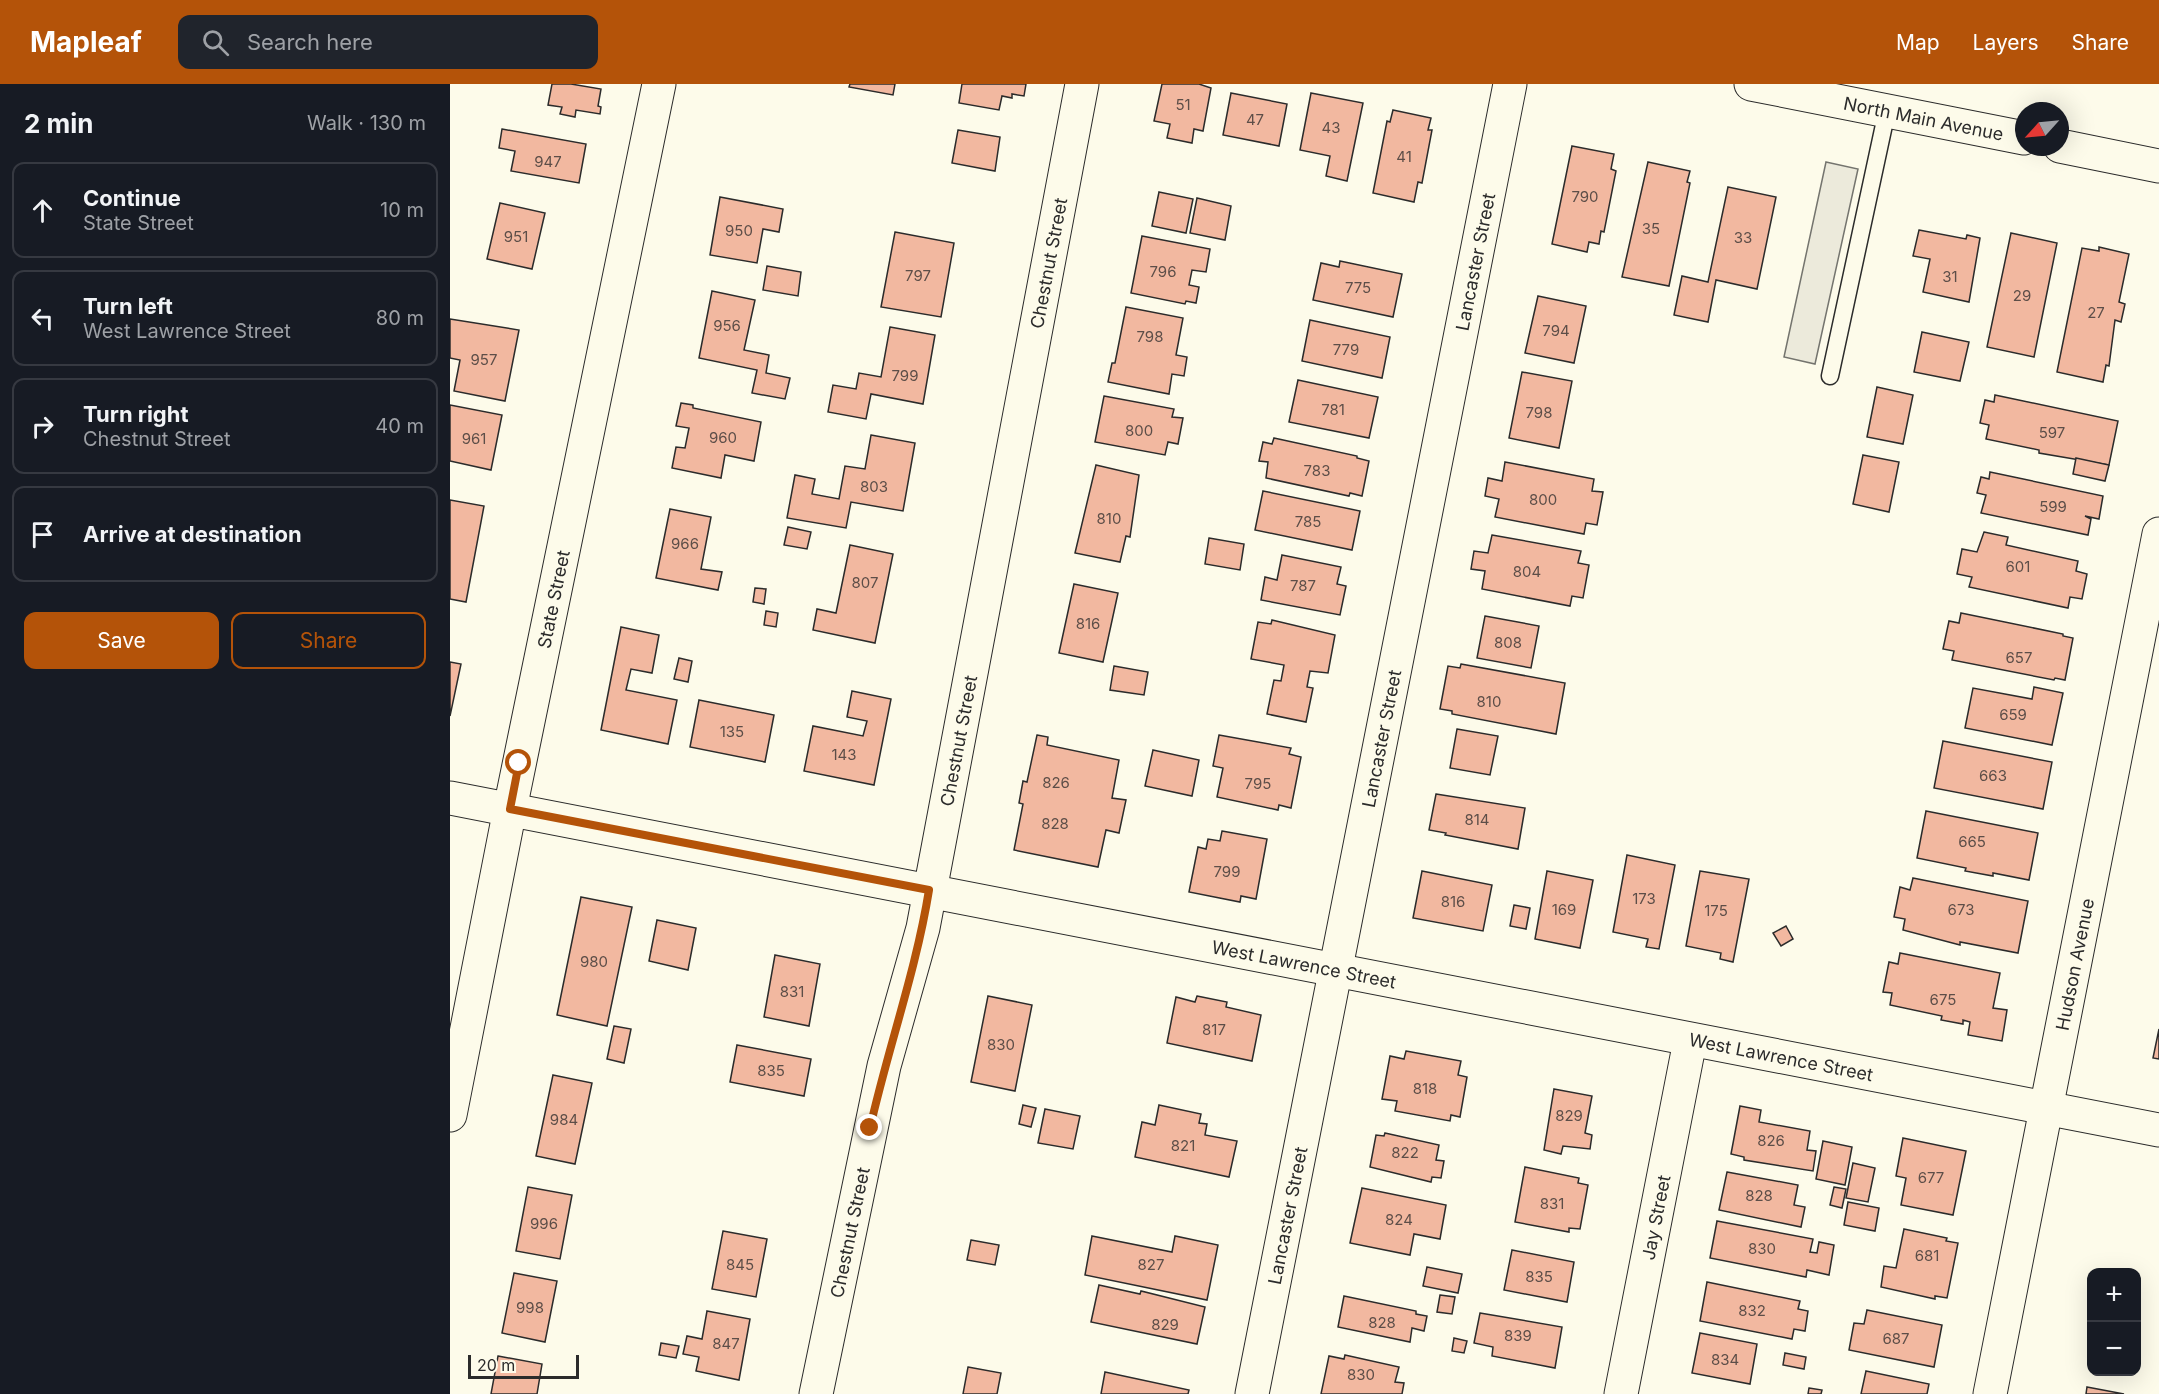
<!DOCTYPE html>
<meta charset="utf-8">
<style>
:root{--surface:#171b24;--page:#20242c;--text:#f1f3f6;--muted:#9ea1a6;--line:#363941;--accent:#b45309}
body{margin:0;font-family:Inter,sans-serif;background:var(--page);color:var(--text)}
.controls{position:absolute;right:18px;bottom:18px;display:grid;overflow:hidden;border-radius:12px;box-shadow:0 6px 24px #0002}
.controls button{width:54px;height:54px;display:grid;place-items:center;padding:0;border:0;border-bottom:2px solid var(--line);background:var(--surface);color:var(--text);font:30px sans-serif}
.compass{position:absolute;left:1565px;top:18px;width:54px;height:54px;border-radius:50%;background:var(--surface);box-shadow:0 6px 24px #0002;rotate:243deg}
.scale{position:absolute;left:18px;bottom:15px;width:111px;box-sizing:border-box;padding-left:6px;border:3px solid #2b2b2b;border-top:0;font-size:16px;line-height:21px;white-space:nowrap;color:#2b2b2b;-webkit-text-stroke:4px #fdfbea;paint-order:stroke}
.stop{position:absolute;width:18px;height:18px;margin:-14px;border:4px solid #b45309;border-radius:50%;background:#fff}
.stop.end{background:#b45309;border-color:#fff;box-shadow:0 2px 6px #0008}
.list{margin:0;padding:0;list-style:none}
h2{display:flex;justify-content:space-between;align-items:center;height:78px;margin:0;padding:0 24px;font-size:26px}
h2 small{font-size:20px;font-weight:400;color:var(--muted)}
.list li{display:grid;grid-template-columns:39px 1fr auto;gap:18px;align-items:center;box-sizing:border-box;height:96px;margin:0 12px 12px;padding:0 12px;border:2px solid var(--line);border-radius:12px}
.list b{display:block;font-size:22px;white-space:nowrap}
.list p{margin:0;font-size:20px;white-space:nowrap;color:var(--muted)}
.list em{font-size:20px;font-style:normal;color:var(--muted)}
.actions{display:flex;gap:12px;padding:18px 24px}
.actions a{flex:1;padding:14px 0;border:2px solid var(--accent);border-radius:12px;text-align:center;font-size:21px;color:var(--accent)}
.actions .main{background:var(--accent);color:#fff}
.icon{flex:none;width:33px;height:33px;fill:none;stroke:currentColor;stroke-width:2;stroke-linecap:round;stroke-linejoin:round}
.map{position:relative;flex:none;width:1709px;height:1310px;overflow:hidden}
header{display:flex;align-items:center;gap:36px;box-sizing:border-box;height:84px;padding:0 30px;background:var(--accent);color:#fff}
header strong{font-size:28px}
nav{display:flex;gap:33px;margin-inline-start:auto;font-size:21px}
.search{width:420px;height:54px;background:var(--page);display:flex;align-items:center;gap:15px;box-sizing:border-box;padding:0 21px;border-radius:12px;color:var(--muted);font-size:22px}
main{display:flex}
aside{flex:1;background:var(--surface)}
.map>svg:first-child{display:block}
.parking{fill:#eceadb;stroke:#74746e;stroke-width:1.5}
.building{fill:#f2b8a0;stroke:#2b2b2b;stroke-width:1.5}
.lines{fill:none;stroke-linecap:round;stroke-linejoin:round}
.service-casing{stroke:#2b2b2b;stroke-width:19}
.minor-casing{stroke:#2b2b2b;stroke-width:35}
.tertiary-casing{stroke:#2b2b2b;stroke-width:35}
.service{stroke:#fdfbea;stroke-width:16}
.minor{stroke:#fdfbea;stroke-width:33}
.tertiary{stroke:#fdfbea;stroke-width:33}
.route{stroke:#b45309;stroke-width:8}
.labels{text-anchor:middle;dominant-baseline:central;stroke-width:4.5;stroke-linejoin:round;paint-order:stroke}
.number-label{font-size:15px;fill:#5d4e48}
.street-label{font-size:18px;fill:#2b2b2b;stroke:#fdfbea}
</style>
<header>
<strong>Mapleaf</strong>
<div class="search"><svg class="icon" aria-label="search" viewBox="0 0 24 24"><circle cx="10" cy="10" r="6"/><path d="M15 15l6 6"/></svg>Search here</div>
<nav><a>Map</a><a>Layers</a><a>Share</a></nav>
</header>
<main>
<aside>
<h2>2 min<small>Walk · 130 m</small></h2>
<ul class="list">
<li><svg class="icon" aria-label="ahead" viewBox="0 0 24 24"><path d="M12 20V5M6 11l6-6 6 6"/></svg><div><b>Continue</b><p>State Street</p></div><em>10 m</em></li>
<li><svg class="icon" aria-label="left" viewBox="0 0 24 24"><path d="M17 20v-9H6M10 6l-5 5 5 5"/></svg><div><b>Turn left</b><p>West Lawrence Street</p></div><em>80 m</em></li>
<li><svg class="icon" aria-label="right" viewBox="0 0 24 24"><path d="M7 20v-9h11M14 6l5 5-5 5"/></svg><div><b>Turn right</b><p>Chestnut Street</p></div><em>40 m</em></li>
<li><svg class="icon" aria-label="arrive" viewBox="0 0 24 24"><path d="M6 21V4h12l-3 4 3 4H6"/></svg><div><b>Arrive at destination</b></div></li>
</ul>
<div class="actions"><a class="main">Save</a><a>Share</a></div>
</aside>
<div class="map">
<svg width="1709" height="1310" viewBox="0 0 1709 1310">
<rect width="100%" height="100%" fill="#fdfbea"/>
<path class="parking" d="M1376,78l32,7 -43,195 -31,-7z"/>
<g class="building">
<path d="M102,0h19l30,5 -3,17 3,1 -1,7 -24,-4 -1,7 -15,-3 2,-7 -14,-2z"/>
<path d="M400,0h45l-2,11 -44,-8z"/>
<path d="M512,0h64l-2,12 -12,-2v4l-10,-2 -3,14 -40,-7z"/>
<path d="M712,0h37l12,4 -8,43 -9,-2 -2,14 -25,-5 3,-14 -16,-3z"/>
<path d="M781,9l56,11 -8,42 -56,-11z"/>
<path d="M861,9l52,10 -16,78 -21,-5 4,-20 -30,-6z"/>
<path d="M943,26l38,8 -3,12h4l-10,53 -4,-1 -4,20 -41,-9 14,-72 3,1z"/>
<path d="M52,45l84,15 -7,39 -68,-12 4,-20 -16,-3z"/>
<path d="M508,46l42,7 -5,34 -43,-8z"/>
<path d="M1122,62l42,8 -3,15 5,2 -12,61 -3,-1 -2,13 -10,-2 -2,10 -35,-8z"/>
<path d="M1198,78l42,9 -3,11 3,1 -21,103 -47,-9z"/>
<path d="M1278,103l48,10 -19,92 -41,-9 -8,42 -34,-7 8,-39 26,6z"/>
<path d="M709,108l34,7 -7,34 -34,-7z"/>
<path d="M270,113l63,12 -4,23 -16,-3 -6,34 -47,-8z"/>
<path d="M747,114l34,8 -6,34 -35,-7z"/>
<path d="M50,119l45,10 -13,56 -45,-10z"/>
<path d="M1469,146l47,9 1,-4 13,3 -11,64 -46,-10 7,-33 -17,-3z"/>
<path d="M445,148l59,11 -13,74 -60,-10z"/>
<path d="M1561,149l46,10 -23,114 -47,-10z"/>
<path d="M692,152l68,13 -4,23 -14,-2 -3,15 10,2 -3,16 -10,-2 -1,3 -54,-11z"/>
<path d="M1649,163l30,7 -10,48 6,2 -4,18 -6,-2 -6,46 -3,-1 -3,17 -46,-10 25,-124 17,3z"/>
<path d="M890,177l62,13 -9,43 -80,-17 8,-37 18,4z"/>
<path d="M317,182l34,6 -3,24 -35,-6z"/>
<path d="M262,207l43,9 -11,50 25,5 -3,18 24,5 -5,21 -33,-6 5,-23 -58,-12z"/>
<path d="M1088,212l48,10 -12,57 -49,-10z"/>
<path d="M676,223l57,11 -7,37 11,2 -3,19 -12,-2 -3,20 -61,-12 4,-19h3z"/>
<path d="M0,235l69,11 -14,71 -51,-10 6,-31 -10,-2z"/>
<path d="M860,236l80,17 -8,41 -80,-17z"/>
<path d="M440,243l45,8 -12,69 -52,-10 -5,25 -38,-7 5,-27 23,4 3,-16 22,4z"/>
<path d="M1472,248l47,10 -9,39 -46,-9z"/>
<path d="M1072,288l50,9 -13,67 -50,-10z"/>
<path d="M848,296l80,17 -9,41 -80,-16z"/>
<path d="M1427,303l36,8 -10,49 -36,-7z"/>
<path d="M1545,311l123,26 -9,44 -70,-12v-3l-53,-11 3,-14 -9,-2 5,-23 9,2z"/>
<path d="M654,312l70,13 -2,8 11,1 -5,26 -10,-2 -3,13 -70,-13z"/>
<path d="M231,319l12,2v3l68,14 -7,39 -29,-6 -4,23 -49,-10 4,-21 9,1 4,-20 -13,-2z"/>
<path d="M0,321l52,10 -11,55 -41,-9z"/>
<path d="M421,351l44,8 -12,68 -52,-9 -5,26 -59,-10 8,-43 20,4 -3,15 27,5 6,-33 20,3z"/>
<path d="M824,354l83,18v2l12,3 -7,35 -12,-3 -1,3 -83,-18 2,-16 -9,-1 4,-19 9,2z"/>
<path d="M1413,371l36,7 -10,50 -36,-8z"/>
<path d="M1626,374l33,7 -4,16 -32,-7z"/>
<path d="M1055,378l89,17 -2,12 11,1 -6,33 -11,-2 -2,11 -89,-17 4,-18 -14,-3 3,-18 14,3z"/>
<path d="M646,381l43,10 -9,62 -4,-1 -6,26 -45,-9z"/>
<path d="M1540,388l113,24 -4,23 -14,-3 6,3 -3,16 -107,-22 5,-18 -9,-2 4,-16 8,2z"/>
<path d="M813,407l97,20 -8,39 -97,-20z"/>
<path d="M0,416l34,6 -18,96 -16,-3z"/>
<path d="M220,425l41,8 -10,52 21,3 -4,18 -62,-12z"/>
<path d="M338,443l23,5 -4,17 -23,-4z"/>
<path d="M1534,448l24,5 -2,8 72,16 -2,10 11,3 -5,25 -12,-2 -2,11 -99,-21 3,-10 -15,-3 5,-25 15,3z"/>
<path d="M1042,451l89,16 -3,12 11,2 -6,33 -11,-2 -2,10 -88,-17 3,-18 -14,-2 3,-18 14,2z"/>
<path d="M759,454l35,6 -4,26 -35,-6z"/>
<path d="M400,461l43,9 -18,89 -62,-13 4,-21 19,4z"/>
<path d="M832,471l59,12 -4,17 9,2 -6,29 -79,-15 4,-23 12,3z"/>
<path d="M624,500l44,9 -15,69 -44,-9z"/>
<path d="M305,504l11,1 -2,15 -11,-2z"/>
<path d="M316,527l12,2 -2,14 -12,-2z"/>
<path d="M1511,529l102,21v2l10,2 -8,42 -10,-2 -1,2 -102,-20 2,-9 -11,-2 6,-28 10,2z"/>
<path d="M1035,532l54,10 -8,42 -54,-10z"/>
<path d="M822,536l63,15 -7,38 -18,-2 -3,16 6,1 -7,34 -39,-8 7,-34 7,1 3,-16 -33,-6 7,-37 13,2z"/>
<path d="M171,543l38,8 -7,38 -21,-4 -5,21 51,10 -9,44 -67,-14z"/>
<path d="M229,574l13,3 -4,21 -14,-3z"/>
<path d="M0,578l11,2 -11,52z"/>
<path d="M1011,580l104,19 -9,51 -104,-20v-3l-12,-2 8,-43 12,2z"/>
<path d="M664,582l34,6 -4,23 -34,-5z"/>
<path d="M1584,603l29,6 -11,52 -87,-17 8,-40 59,11z"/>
<path d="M402,607l39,8 -17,86 -70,-14 9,-45 50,10 4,-15 -20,-4z"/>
<path d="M249,616l75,15 -9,47 -75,-15z"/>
<path d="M1007,645l41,7 -8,39 -40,-7z"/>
<path d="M587,651l11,2 -1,8 72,15 -7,38 14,2 -7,33 -13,-3 -8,37 -84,-17 9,-46 -4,-1 4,-22 4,1z"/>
<path d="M769,651l72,13 -2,6 12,3 -10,51 -12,-3 -1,5 -61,-13 6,-29 -10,-2z"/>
<path d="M1493,657l109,21 -9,47 -109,-21z"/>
<path d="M703,666l46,10 -7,36 -47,-10z"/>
<path d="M986,710l89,14 -7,41 -73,-14 1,-2 -17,-3z"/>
<path d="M1476,727l112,22 -9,47 -36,-7v3l-28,-5 1,-3 -49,-10z"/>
<path d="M772,747l45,8 -11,60 -15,-3 -1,6 -51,-10 9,-45 8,2 2,-10 12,2z"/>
<path d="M1177,771l48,10 -16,84 -13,-2 2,-8 -35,-7z"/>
<path d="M972,787l70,14 -9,46 -70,-13z"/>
<path d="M1097,787l46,9 -13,68 -45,-9z"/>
<path d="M1250,787l49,8 -16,83 -13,-3 1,-6 -35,-7z"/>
<path d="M1463,794l115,23 -10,52 -58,-11v3l-57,-15 2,-11 -11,-2 6,-30 10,3z"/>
<path d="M131,813l51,10 -25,119 -50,-11z"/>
<path d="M1064,821l16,3 -4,21 -16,-3z"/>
<path d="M207,836l39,8 -8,42 -39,-9z"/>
<path d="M1336,842l7,13 -12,7 -8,-13z"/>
<path d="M1450,869l100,20 -7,35 14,2 -5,31 -34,-6 2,-13 -7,-2v4l-22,-4 1,-4 -52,-11 2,-12 -9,-1 6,-30 9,2z"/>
<path d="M325,871l45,9 -11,62 -45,-9z"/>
<path d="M538,912l44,9 -17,86 -44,-9z"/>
<path d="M747,912l30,6 -1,5 35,8 -9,46 -85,-18 9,-46 19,5z"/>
<path d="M164,942l17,3 -7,34 -17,-4z"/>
<path d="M1709,945v30l-6,-1z"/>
<path d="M287,961l74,14 -7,37 -74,-14z"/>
<path d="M956,967l55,10 -3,14 9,2 -7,40 -9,-2 -1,6 -55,-10 2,-10 -15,-2 8,-43 14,3z"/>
<path d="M103,991l39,8 -17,81 -39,-8z"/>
<path d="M1104,1005l38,7 -7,37 7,2 -2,14 -27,-3 -2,8 -17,-4z"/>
<path d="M573,1021l13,3 -5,19 -12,-3z"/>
<path d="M709,1021l42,9 -2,9 8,1 -2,11 32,6 -8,36 -94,-20 7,-35 13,3z"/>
<path d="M1290,1022l21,4 -2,12 51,9 -3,19 9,1 -3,20 -69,-11v-3l-13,-3z"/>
<path d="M595,1025l35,7 -7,33 -35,-6z"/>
<path d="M935,1049l54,12 -3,15 8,1 -3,17 -9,-1 -1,5 -61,-15 6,-32 8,1z"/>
<path d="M1453,1054l63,13 -13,64 -52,-10 5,-27 -10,-2z"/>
<path d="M1373,1057l29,6 -7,38 -29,-6z"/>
<path d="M1403,1079l22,5 -7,34 -22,-4z"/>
<path d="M1075,1083l54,11 -1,5 10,2 -8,44 -11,-1v4l-54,-10z"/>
<path d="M1277,1088l71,13 -4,20 11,2 -4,20 -82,-17z"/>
<path d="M78,1103l44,8 -12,64 -44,-8z"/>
<path d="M1384,1103l12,2 -4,19 -12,-3z"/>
<path d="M912,1104l84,17 -6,34 -26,-5 -4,21 -60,-12z"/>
<path d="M1398,1118l31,6 -4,23 -31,-6z"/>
<path d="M1267,1137l96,18 -3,13 7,1 2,-11 15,3 -5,30 -22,-5 -1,7 -96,-19z"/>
<path d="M1454,1145l43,9 -1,3 12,2 -11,55 -12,-2v3l-54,-12 3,-21 12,2z"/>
<path d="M273,1147l44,8 -11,58 -44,-8z"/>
<path d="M642,1152l80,16 3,-16 43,9 -11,55 -122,-25z"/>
<path d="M521,1156l28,5 -4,20 -28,-5z"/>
<path d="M1062,1166l62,12 -7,40 -63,-12z"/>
<path d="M977,1183l35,7 -4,19 -35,-7z"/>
<path d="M64,1189l43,8 -12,61 -43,-9z"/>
<path d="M1257,1198l93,19 -2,8 10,2 -3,20 -11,-2 -2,10 -92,-18z"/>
<path d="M649,1201l41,9 1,-3 64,16 -8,37 -106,-22z"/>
<path d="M990,1211l15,2 -3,17 -15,-2z"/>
<path d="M894,1212l72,15v3l11,2 -3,15 -12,-3 -2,14 -72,-15z"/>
<path d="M1417,1226l75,15 -8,42 -85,-17 5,-27 10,1z"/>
<path d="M257,1227l43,8 -11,61 -43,-9 3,-14 -16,-3 4,-18 15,3z"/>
<path d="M1030,1229l82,14 -7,41 -63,-12 1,-9 -19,-4z"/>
<path d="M1250,1249l57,11 -7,40 -58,-11z"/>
<path d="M1004,1254l13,3 -3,12 -12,-2z"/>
<path d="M211,1259l18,3 -3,12 -17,-3z"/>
<path d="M1335,1269l21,4 -2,12 -21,-4z"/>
<path d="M895,1271l54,12 -4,15 9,1 -2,11h-81l8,-38 15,3z"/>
<path d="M48,1272l44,8 -5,30h-46z"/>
<path d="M518,1283l33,6 -4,21h-34z"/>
<path d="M1416,1287l63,13 -2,10h-66z"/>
<path d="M655,1288l84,18 -1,4h-87z"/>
<path d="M1637,1303l37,7h-38z"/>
<path d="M1359,1304l13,2 -1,4h-13z"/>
</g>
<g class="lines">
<defs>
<path id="service" d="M1380,292l57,-265"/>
<g id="minor">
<path id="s1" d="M0,714l1709,332"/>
<path id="s2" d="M0,1031l60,-306 149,-725"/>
<path id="s3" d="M366,1310l68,-328 39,-138 159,-844"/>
<path id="s4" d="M802,1310l258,-1310"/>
<path id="s5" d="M1171,1310l69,-353"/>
<path id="s6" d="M1540,1310l169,-860"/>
</g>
<g id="tertiary">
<path id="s7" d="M1301,0l273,54"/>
<path d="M1610,62l99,20"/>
</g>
</defs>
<use href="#service" class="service-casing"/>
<use href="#minor" class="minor-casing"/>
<use href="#tertiary" class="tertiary-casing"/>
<use href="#service" class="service"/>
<use href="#minor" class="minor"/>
<use href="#tertiary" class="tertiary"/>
</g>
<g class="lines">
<path class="route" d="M69,679l-9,46 419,81c-13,81 -41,158 -59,238"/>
</g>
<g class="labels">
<g class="number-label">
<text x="733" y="20">51</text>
<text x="805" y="35">47</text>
<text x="881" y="43">43</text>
<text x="954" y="72">41</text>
<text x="98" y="77">947</text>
<text x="1135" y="112">790</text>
<text x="1201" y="144">35</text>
<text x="289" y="146">950</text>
<text x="66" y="152">951</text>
<text x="1293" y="153">33</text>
<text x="713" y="187">796</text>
<text x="468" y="191">797</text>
<text x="1500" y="192">31</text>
<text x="908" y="203">775</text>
<text x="1572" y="211">29</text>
<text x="1646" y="228">27</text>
<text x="277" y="241">956</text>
<text x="1106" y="246">794</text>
<text x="700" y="252">798</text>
<text x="896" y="265">779</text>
<text x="34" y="275">957</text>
<text x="455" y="291">799</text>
<text x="883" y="325">781</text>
<text x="1089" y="328">798</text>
<text x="689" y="346">800</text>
<text x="1602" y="348">597</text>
<text x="273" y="353">960</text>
<text x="24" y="354">961</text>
<text x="867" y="386">783</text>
<text x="424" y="402">803</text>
<text x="1093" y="415">800</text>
<text x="1603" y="422">599</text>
<text x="659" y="434">810</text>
<text x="858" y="437">785</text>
<text x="235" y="459">966</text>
<text x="1568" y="482">601</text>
<text x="1077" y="487">804</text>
<text x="415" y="498">807</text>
<text x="853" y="501">787</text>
<text x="638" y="539">816</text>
<text x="1058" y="558">808</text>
<text x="1569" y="573">657</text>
<text x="1039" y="617">810</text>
<text x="1563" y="630">659</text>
<text x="282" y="647">135</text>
<text x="394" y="670">143</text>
<text x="1543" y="691">663</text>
<text x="606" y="698">826</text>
<text x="808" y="699">795</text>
<text x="1027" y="735">814</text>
<text x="605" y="739">828</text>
<text x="1522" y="757">665</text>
<text x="777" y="787">799</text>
<text x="1194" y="814">173</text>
<text x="1003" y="817">816</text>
<text x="1114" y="825">169</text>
<text x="1511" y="825">673</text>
<text x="1266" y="826">175</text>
<text x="144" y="877">980</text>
<text x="342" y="907">831</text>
<text x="1493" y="915">675</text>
<text x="764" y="945">817</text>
<text x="551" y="960">830</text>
<text x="321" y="986">835</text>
<text x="975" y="1004">818</text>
<text x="1119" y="1031">829</text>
<text x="114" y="1035">984</text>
<text x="1321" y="1056">826</text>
<text x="733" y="1061">821</text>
<text x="955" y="1068">822</text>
<text x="1481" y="1093">677</text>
<text x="1309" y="1111">828</text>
<text x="1102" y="1119">831</text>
<text x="949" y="1135">824</text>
<text x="94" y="1139">996</text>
<text x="1312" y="1164">830</text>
<text x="1477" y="1171">681</text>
<text x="290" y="1180">845</text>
<text x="701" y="1180">827</text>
<text x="1089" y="1192">835</text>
<text x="80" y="1223">998</text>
<text x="1302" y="1226">832</text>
<text x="932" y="1238">828</text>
<text x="715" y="1240">829</text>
<text x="1068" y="1251">839</text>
<text x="1446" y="1254">687</text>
<text x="276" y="1259">847</text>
<text x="1275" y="1275">834</text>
<text x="911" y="1290">830</text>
</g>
<g class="street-label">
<text stroke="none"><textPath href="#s7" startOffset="176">North Main Avenue</textPath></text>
<text stroke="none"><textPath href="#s4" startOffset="1154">Lancaster Street</textPath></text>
<text stroke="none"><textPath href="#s3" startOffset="1155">Chestnut Street</textPath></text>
<text stroke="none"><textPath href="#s2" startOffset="526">State Street</textPath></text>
<text stroke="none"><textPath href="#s4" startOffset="668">Lancaster Street</textPath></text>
<text stroke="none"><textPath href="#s3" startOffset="669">Chestnut Street</textPath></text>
<text stroke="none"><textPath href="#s6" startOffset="438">Hudson Avenue</textPath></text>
<text stroke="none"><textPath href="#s1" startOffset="870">West Lawrence Street</textPath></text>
<text stroke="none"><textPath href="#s1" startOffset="1356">West Lawrence Street</textPath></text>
<text stroke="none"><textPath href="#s4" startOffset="182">Lancaster Street</textPath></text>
<text stroke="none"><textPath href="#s5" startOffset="180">Jay Street</textPath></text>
<text stroke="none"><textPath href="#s3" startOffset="165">Chestnut Street</textPath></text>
</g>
</g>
</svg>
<div class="controls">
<button>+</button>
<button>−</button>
</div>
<svg class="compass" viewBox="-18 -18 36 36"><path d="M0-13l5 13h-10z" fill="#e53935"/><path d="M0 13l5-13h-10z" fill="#9ea1a6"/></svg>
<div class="scale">20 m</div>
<div class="stop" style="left:69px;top:679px"></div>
<div class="stop end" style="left:420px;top:1044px"></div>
</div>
</main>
